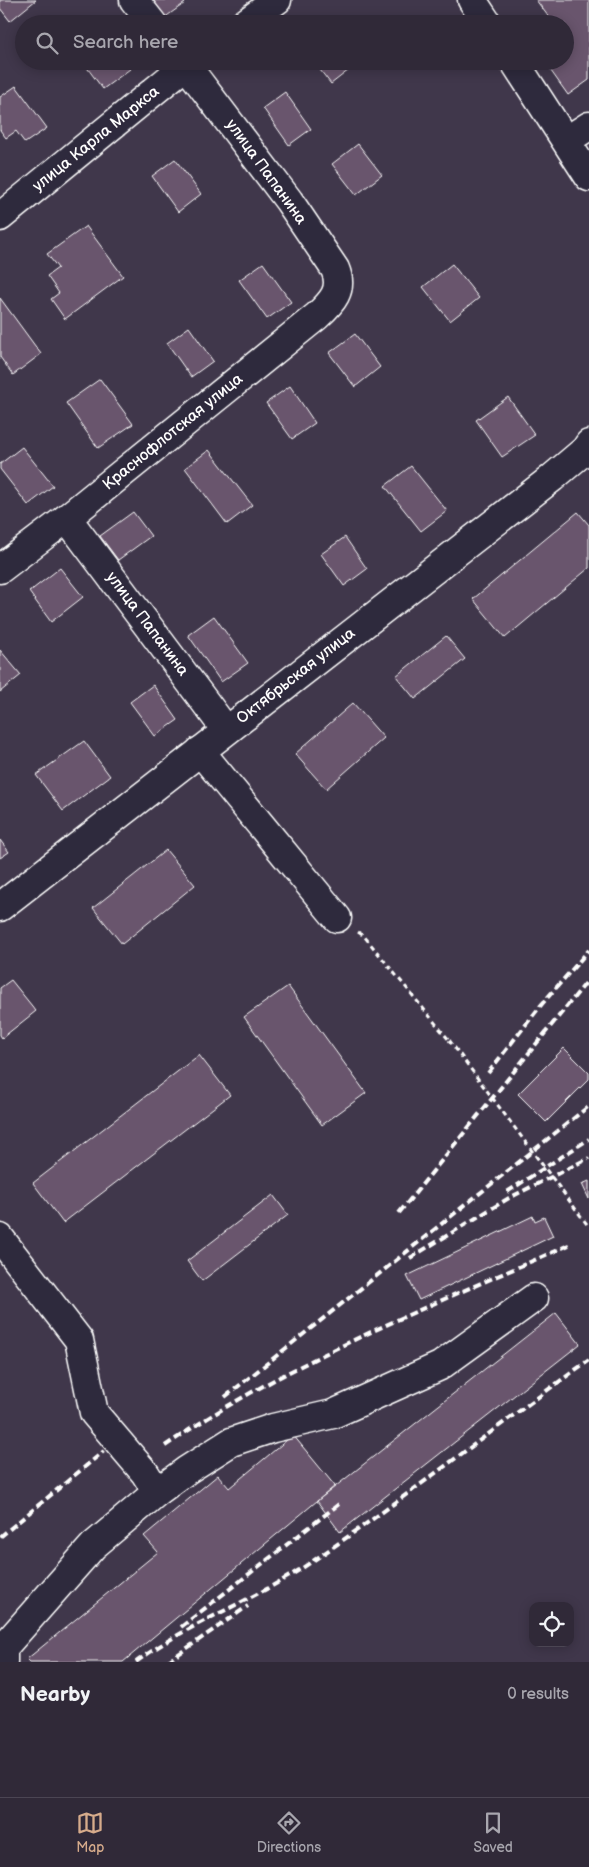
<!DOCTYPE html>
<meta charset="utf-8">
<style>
:root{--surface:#302938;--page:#383140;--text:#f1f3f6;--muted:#a8a6ae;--line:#4b4553;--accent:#d6ab8b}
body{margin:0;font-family:"Balsamiq Sans",sans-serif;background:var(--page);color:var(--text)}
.controls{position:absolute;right:15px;bottom:15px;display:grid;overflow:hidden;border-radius:10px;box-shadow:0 2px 12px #0003}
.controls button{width:45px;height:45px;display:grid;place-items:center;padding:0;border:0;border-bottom:1px solid var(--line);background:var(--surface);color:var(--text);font:25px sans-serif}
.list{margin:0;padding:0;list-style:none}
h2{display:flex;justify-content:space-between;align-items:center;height:65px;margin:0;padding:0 20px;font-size:21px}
h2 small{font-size:16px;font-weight:400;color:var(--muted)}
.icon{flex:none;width:28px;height:28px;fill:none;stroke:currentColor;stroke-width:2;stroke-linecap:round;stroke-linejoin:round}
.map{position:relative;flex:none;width:589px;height:1662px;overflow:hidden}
.search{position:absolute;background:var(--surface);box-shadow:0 2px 12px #0003;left:15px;right:15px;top:15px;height:55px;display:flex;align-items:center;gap:12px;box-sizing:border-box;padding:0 18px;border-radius:28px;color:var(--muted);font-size:19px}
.sheet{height:135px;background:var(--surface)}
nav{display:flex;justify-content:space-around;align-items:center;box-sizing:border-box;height:70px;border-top:1px solid var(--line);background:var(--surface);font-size:14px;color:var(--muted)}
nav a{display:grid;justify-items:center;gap:2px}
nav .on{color:var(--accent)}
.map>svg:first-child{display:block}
.building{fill:#69556d;stroke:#fff}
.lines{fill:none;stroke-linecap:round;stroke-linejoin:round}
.minor-casing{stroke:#fff;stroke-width:31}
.path{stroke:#fff;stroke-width:3;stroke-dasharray:5 4;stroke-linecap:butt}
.minor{stroke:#2f2a3d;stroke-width:28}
.rail{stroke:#fff;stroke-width:4;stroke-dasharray:8 4;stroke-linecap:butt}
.path-bridge{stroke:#fff;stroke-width:3;stroke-dasharray:5 4;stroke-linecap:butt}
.labels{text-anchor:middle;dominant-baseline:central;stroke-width:4;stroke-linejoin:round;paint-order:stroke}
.street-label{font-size:16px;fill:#fff;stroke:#2f2a3d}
</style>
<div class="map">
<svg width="589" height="1662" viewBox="0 0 589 1662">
<rect width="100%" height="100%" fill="#40374b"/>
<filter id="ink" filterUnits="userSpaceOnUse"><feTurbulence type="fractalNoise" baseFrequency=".02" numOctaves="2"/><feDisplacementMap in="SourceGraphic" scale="10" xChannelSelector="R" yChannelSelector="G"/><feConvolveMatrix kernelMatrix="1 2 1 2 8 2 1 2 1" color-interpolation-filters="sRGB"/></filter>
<g filter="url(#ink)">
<g class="building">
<path d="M0,0h36l-26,21 -10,-13z"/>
<path d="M150,0h32l3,3 -21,15z"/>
<path d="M536,0h53v80l-21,15 -22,-31 3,-3h16v-11l5,-4 -5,-6v-16h-11z"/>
<path d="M82,61h42l6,8 -27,20z"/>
<path d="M313,61h44l1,2 -27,21z"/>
<path d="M16,86l31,42 -22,15 -9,-12 -10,7 -6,-8v-33z"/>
<path d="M285,92l26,37 -22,16 -26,-37z"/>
<path d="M358,144l24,31 -26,20 -24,-31z"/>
<path d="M175,159l26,35 -23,18 -26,-36z"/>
<path d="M86,226l37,50 -58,43 -14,-20 8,-6 -12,-17 11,-8 -11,-14z"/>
<path d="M263,263l28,39 -24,17 -28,-39z"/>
<path d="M452,264l27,34 -29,23 -27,-34z"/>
<path d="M0,298l41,56 -28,21 -13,-18z"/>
<path d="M189,327l24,34 -22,16 -24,-34z"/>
<path d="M355,334l25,33 -25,20 -26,-34z"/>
<path d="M100,379l33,45 -35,24 -32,-45z"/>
<path d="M290,386l25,37 -23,16 -26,-36z"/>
<path d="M508,397l27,38 -33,22 -26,-37z"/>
<path d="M22,447l31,39 -25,19 -28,-36v-5z"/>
<path d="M209,450l43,55 -25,19 -42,-56z"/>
<path d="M411,466l36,45 -26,20 -36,-45z"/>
<path d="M133,512l18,24 -33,24 -18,-24z"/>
<path d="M578,512l11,13v43l-84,70 -32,-39z"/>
<path d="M345,537l22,32 -23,17 -23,-32z"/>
<path d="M60,568l23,29 -32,25 -22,-30z"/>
<path d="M214,616l34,47 -27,19 -33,-47z"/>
<path d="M446,636l19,23 -50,40 -19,-23z"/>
<path d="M0,650l21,25 -21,17z"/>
<path d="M153,685l25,35 -23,16 -25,-34z"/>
<path d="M353,703l31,35 -58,51 -31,-35z"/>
<path d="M84,741l26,35 -47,35 -27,-36z"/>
<path d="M0,840l9,12 -9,6z"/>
<path d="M166,850l29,35 -73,59 -29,-36z"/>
<path d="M11,980l25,31 -34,27 -2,-3v-47z"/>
<path d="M288,986l78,107 -44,32 -78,-108z"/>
<path d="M564,1048l25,25v6l-43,43 -28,-28z"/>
<path d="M199,1055l31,40 -167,128 -30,-40z"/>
<path d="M589,1181v18l-7,-15z"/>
<path d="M273,1195l15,20 -86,66 -15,-20z"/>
<path d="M533,1216l2,5 9,-4 9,19 -134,64 -12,-24z"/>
<path d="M556,1313l24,31 -240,188 -23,-31z"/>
<path d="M293,1435l42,51 -212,176h-93l-3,-3 131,-107 -14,-16 74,-61 11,13z"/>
</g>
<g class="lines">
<defs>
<g id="minor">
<path d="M134,0l19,24"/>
<path d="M472,0l16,24"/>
<path d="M244,24l33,-24"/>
<path d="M514,61l75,116"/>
<path d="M567,140l22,-14"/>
<path d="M0,217l191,-156"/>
<path d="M67,518l159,212"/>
<path d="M0,569l67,-51 250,-202c15,-14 27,-26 18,-47l-46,-68 -106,-140"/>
<path d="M200,751l137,167"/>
<path d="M0,907l552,-429 33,-28 4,-6"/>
<path d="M0,1238l79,102 15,73 51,60 12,19"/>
<path d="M3,1662v-14l90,-102 64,-54 30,-22 44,-28 42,-14 60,-14 107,-48 94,-68"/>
</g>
</defs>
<use href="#minor" class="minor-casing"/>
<path class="path" d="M358,932l6,4 85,104"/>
<use href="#minor" class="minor"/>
<g class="rail">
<path d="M488,1073l54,-69 47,-54"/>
<path d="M507,1192l82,-53"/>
<path d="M399,1213l190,-234"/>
<path d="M410,1258l99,-60 80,-40"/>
<path d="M225,1397l364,-291"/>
<path d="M165,1446c125,-86 268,-141 406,-202"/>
<path d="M0,1537l104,-86"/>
<path d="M181,1627l158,-123"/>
<path d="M136,1662c54,-40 118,-61 174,-99 95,-65 186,-136 279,-203"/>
<path d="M167,1662l81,-56"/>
</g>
<path class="path-bridge" d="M449,1040l140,187"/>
</g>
</g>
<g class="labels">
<g class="street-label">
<text transform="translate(96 139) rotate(-39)">улица Карла Маркса</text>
<text transform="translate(266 172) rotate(54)">улица Папанина</text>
<text transform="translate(173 432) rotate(-39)">Краснофлотская улица</text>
<text transform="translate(147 624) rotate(53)">улица Папанина</text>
<text transform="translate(296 676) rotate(-38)">Октябрьская улица</text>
</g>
</g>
</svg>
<div class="controls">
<button><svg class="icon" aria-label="locate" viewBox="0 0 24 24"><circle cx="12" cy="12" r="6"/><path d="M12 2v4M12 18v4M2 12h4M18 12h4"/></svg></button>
</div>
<div class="search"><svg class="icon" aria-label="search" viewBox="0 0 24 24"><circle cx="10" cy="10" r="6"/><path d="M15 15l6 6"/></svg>Search here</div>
</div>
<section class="sheet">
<h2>Nearby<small>0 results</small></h2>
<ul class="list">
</ul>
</section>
<nav>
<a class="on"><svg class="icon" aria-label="map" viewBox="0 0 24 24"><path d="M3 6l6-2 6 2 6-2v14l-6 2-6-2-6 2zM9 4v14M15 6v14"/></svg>Map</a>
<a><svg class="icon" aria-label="directions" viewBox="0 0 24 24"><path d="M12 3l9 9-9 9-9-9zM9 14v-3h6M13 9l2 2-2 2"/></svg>Directions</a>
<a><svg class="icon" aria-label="saved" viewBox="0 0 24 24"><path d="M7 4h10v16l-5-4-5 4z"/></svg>Saved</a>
</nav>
